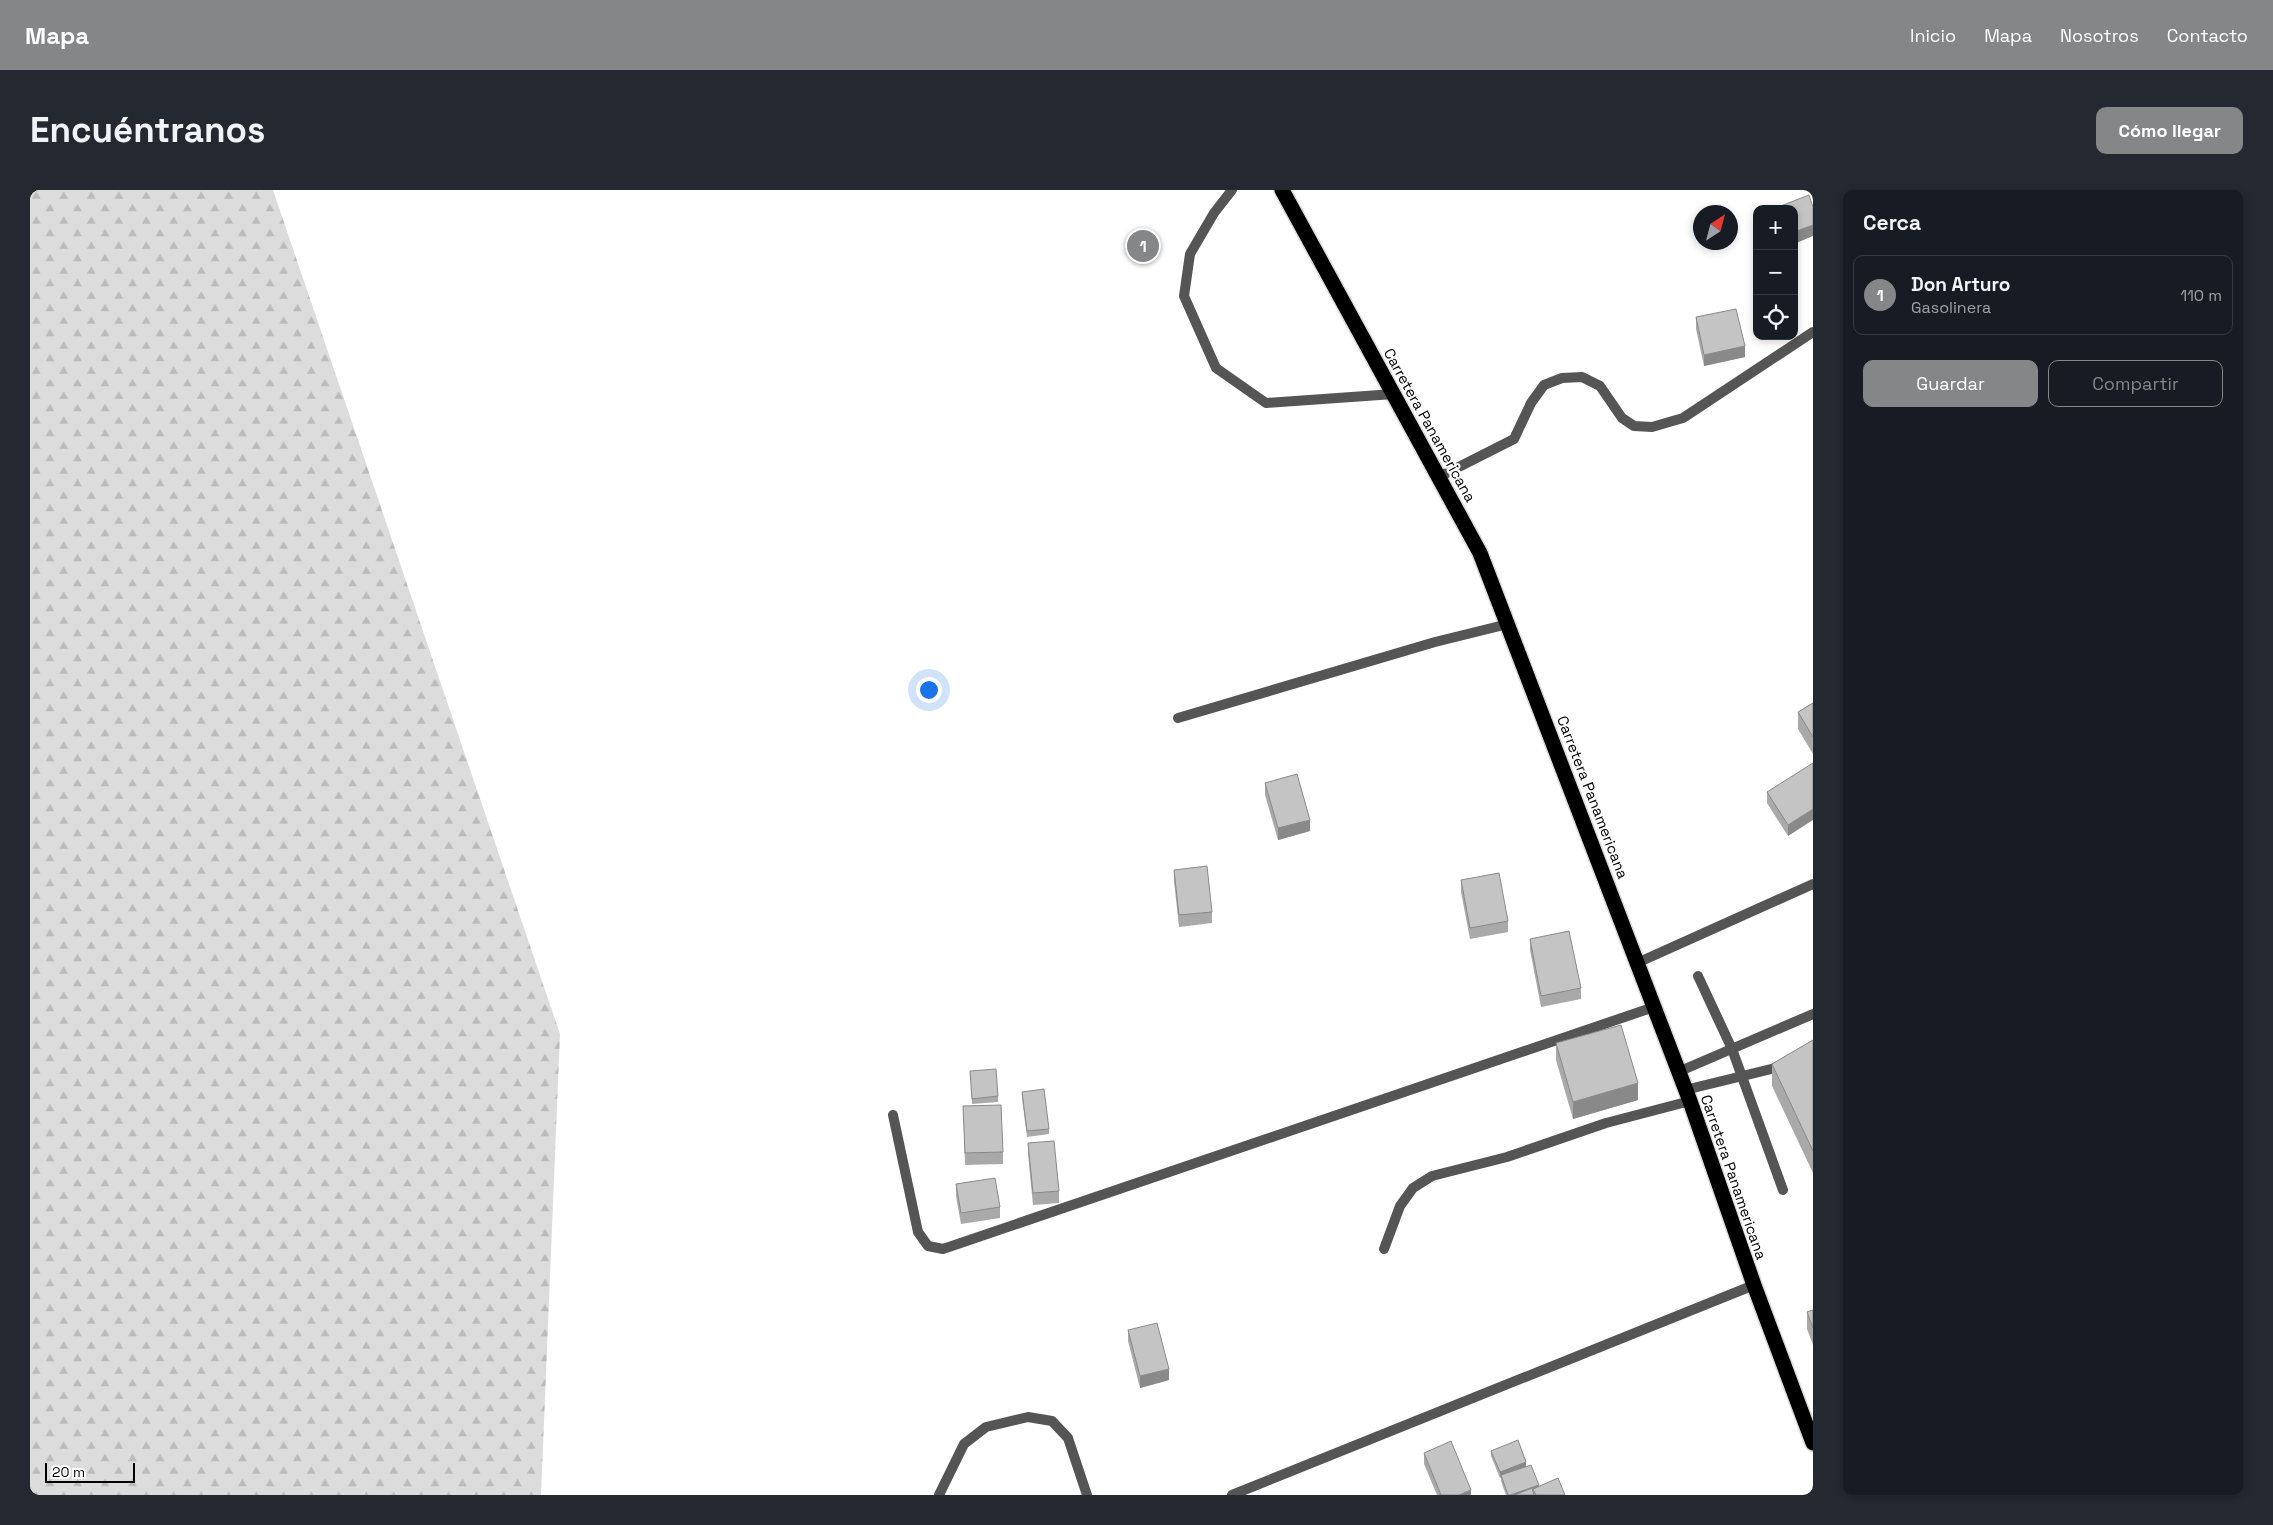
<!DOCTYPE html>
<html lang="es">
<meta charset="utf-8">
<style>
:root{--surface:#171b24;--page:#242831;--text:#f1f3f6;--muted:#9ea1a6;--line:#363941;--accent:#858687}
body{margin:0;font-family:"Space Grotesk",sans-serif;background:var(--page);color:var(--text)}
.controls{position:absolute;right:15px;top:15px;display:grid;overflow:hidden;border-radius:10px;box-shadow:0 2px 8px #0003}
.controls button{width:45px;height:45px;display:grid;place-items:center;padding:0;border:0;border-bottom:1px solid var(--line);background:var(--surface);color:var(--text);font:25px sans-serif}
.compass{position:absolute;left:1663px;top:15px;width:45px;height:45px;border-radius:50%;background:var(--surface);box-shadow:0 2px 8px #0003;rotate:36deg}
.scale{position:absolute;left:15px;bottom:12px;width:90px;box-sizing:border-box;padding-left:5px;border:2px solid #000;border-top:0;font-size:14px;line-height:18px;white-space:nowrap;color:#000;-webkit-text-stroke:4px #fff;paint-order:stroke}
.you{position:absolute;left:898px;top:499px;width:18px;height:18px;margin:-12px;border:4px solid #fff;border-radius:50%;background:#1a73e8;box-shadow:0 0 0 8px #1a73e833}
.badge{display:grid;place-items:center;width:32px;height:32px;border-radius:50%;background:var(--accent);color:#fff;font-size:16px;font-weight:700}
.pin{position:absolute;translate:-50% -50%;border:2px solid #fff;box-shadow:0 1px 5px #0006}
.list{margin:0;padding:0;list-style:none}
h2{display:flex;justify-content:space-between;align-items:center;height:65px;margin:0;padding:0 20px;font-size:21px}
h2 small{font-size:16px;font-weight:400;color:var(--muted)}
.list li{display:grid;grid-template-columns:32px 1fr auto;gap:15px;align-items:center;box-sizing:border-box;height:80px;margin:0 10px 10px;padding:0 10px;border:1px solid var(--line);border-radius:10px}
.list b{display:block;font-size:19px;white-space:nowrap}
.list p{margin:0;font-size:16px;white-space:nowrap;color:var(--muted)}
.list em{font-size:16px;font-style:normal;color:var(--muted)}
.actions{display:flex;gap:10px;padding:15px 20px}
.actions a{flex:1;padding:11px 0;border:1px solid var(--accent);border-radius:10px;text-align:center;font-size:18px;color:var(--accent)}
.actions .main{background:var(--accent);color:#fff}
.icon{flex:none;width:28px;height:28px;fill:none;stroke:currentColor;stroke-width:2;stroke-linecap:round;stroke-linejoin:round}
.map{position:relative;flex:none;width:1783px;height:1305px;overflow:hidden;border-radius:10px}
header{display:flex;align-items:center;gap:30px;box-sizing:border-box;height:70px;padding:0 25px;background:var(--accent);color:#fff}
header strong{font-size:24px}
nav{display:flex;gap:28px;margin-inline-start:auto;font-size:18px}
.intro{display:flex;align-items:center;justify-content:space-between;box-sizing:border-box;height:120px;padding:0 30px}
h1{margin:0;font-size:35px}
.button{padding:12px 22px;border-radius:10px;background:var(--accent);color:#fff;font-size:18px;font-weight:700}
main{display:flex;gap:30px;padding:0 30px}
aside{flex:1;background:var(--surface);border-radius:10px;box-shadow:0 2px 8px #0003}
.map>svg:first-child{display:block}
.forest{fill:url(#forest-firs)}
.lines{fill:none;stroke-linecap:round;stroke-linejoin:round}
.highway-casing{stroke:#dbdbdb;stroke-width:18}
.lane{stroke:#555;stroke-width:10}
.street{stroke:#555;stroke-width:10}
.highway{stroke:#000;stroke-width:15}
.wall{fill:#a9a9a9}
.shaded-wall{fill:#898989}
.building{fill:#c4c4c4;stroke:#898989}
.labels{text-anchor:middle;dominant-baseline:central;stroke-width:4.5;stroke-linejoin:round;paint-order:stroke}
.street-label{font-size:15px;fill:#000;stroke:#fff}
</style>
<header>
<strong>Mapa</strong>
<nav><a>Inicio</a><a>Mapa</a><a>Nosotros</a><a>Contacto</a></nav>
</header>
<div class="intro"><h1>Encuéntranos</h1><a class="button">Cómo llegar</a></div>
<main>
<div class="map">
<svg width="1783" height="1305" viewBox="0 0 1783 1305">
<defs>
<pattern id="forest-firs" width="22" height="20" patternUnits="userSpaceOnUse" patternTransform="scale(1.25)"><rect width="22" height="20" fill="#dcdcdc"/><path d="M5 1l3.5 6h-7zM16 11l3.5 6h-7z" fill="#bbb"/></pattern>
</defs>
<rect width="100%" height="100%" fill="#fff"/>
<path class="forest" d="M0,0h243l287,844 -19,461h-511z"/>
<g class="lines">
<defs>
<path id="highway" d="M1252,0l198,363 210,548 64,184 59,158"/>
</defs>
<use href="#highway" class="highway-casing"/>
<g class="lane">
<path d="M1202,0l-18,23 -24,41 -6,42 32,72 50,35 128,-9"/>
<path d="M1668,786l34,73 51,141"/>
<path d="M1648,882l135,-58"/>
<path d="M1655,900l99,-24"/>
<path d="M1354,1059l16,-43 13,-18 19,-12 75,-19 99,-34 84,-22"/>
</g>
<g class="street">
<path d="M1409,287l75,-38 17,-36 13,-18 18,-7 20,-1 18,9 22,32 12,8 18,1 31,-9 130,-86"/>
<path d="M1148,528l257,-76 73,-18"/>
<path d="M1607,773l176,-79"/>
<path d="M863,925l25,117 10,14 15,3 711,-242"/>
<path d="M909,1305l25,-51 22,-17 42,-10 24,4 16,17 19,57"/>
<path d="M1202,1305l522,-210"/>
</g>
<use href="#highway" class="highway"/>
</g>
<g class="wall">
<path d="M1666,127l49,40 -41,9 -8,-37z"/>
<path d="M1783,513v51l-15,-25v-17z"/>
<path d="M1783,574l-25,72 -21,-33v-11z"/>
<path d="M1235,593l45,48 -32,9 -13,-45z"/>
<path d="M1144,680l38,42v11l-33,4 -5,-46z"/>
<path d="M1431,690l47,41v11l-38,7 -9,-47z"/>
<path d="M1500,749l51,49v11l-40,8 -11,-57z"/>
<path d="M1783,850v133l-41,-87v-22z"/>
<path d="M1526,853l82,57 -65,19 -17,-59z"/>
<path d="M940,881l28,25v6l-26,2z"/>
<path d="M992,902l27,37v5l-22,3 -5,-39z"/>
<path d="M933,916l40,46v12l-38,1z"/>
<path d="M998,953l31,48v12l-26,2 -5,-51z"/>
<path d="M926,994l44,23v11l-39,6 -5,-28z"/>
<path d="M1783,1120v35l-6,-16v-17z"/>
<path d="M1098,1140l41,50 -29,8 -12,-47z"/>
<path d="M1461,1261l35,16 13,20 26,8h-59l-5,-14v-4l-1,1 -9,-22z"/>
<path d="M1394,1263l47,42h-34l-13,-31z"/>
</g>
<g class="shaded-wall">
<path d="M1783,35v11l-19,8v-12z"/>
<path d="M1715,156v11l-41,9v-11z"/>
<path d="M1783,619v11l-25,16v-11z"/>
<path d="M1280,630v11l-32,9v-12z"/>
<path d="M1608,893v17l-65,19v-17z"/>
<path d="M1139,1179v11l-29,8v-12z"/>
<path d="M1496,1272v6l-25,7v2l-1,1v-6z"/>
<path d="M1509,1295v6l-6,-2v4l-5,2h-18z"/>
<path d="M1441,1300v5h-12z"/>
</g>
<g class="building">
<path d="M1779,5l4,12v18l-19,7v-23h-21z"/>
<path d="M1706,119l9,37 -41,9 -8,-38z"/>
<path d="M1783,513v34l-15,-25z"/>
<path d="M1783,573v46l-25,16 -21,-33z"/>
<path d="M1267,584l13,46 -32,8 -13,-45z"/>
<path d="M1177,676l5,46 -33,3 -5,-45z"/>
<path d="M1469,683l9,48 -38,7 -9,-48z"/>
<path d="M1539,741l12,57 -40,8 -11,-57z"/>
<path d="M1591,835l17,58 -65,19 -17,-59z"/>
<path d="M1783,850v111l-41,-87z"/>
<path d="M966,879l2,27 -26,3 -2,-28z"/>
<path d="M1014,899l5,40 -22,2 -5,-39z"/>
<path d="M971,915l2,47 -38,1 -2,-47z"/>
<path d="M1024,951l5,50 -26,2 -5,-50z"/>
<path d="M965,988l5,29 -39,6 -5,-29z"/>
<path d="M1783,1120v18l-6,-16z"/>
<path d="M1127,1133l12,46 -29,7 -12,-46z"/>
<path d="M1488,1250l8,22 -26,10 -9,-21z"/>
<path d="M1421,1251l20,49 -12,5h-18l-17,-42z"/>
<path d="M1501,1275l8,20 -29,10h-2l-7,-20z"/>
<path d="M1528,1288l7,17h-29l-3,-6z"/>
<path d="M1502,1298l2,7h-19z"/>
</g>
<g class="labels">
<g class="street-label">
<text transform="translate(1400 235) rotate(61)">Carretera Panamericana</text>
<text transform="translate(1563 607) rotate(69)">Carretera Panamericana</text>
<text transform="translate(1704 987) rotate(71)">Carretera Panamericana</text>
</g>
</g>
</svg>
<div class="controls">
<button>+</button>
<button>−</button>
<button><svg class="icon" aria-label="locate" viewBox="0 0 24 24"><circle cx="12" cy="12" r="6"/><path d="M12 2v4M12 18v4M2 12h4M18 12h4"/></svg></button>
</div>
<svg class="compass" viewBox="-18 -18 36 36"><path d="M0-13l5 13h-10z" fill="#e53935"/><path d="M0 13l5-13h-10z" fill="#9ea1a6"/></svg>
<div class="scale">20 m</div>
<div class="you"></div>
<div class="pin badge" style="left:1113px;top:56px">1</div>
</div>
<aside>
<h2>Cerca<small></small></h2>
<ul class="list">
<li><span class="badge">1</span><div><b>Don Arturo</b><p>Gasolinera</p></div><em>110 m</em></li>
</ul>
<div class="actions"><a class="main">Guardar</a><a>Compartir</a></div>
</aside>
</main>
